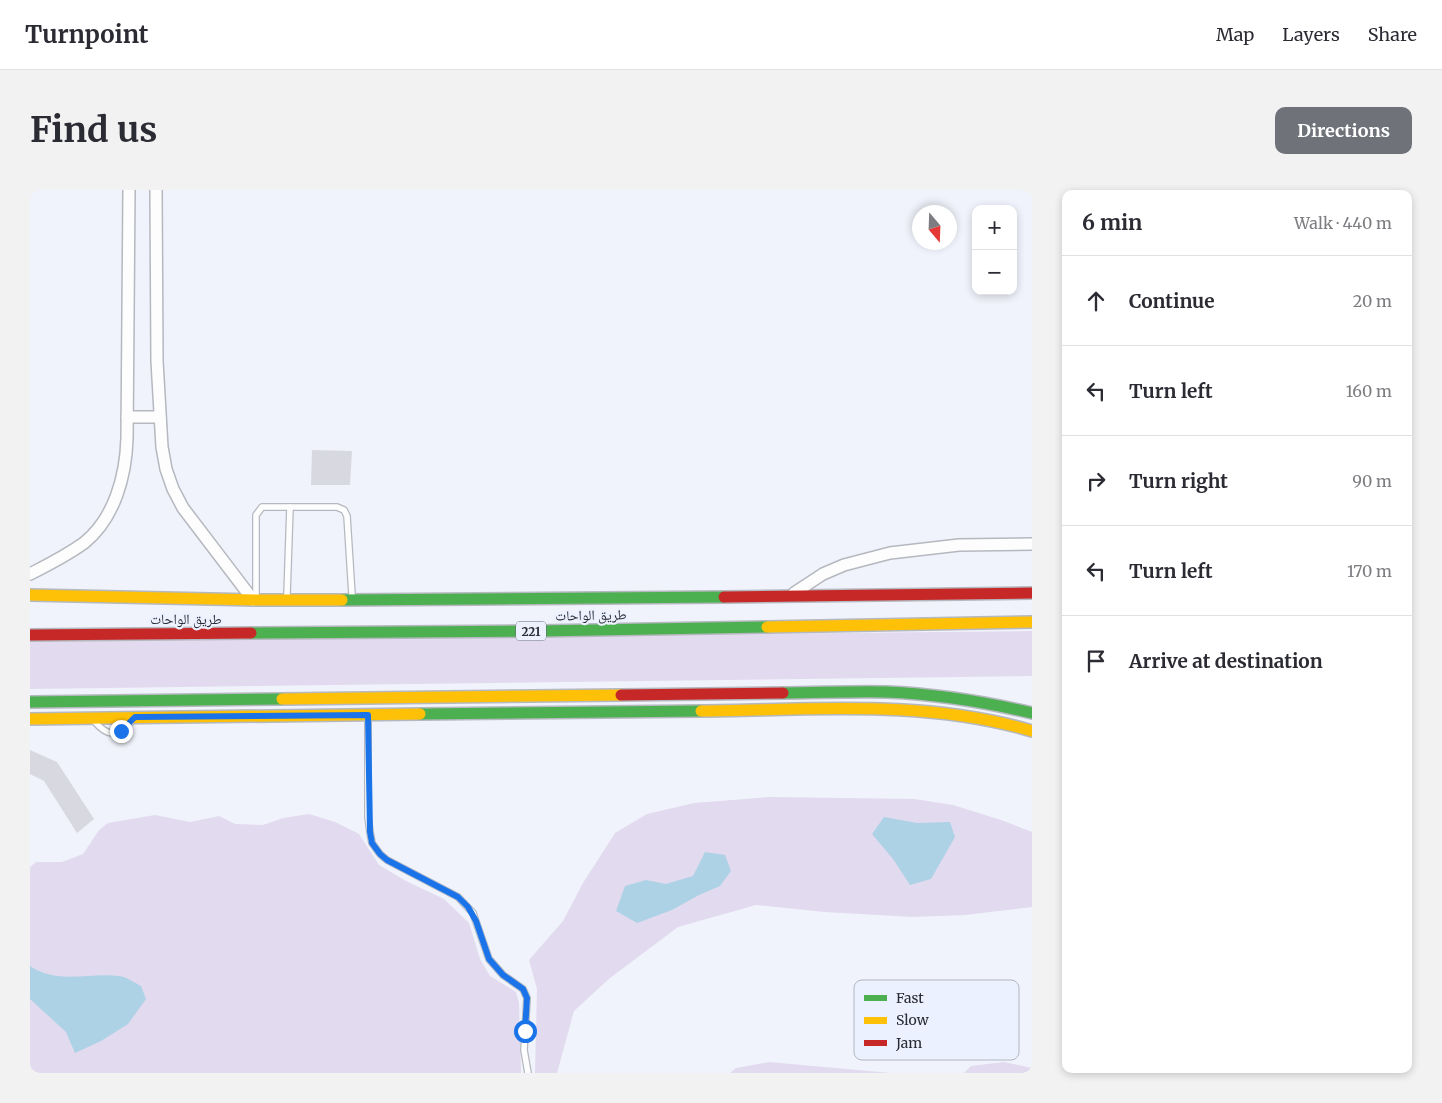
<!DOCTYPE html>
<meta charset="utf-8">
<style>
:root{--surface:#fff;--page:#f2f2f3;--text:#2b2b33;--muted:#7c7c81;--line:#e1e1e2;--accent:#6f7279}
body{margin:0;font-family:Merriweather,"Noto Naskh Arabic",serif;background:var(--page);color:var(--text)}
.controls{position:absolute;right:15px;top:15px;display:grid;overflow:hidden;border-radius:10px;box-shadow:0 2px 8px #0003}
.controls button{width:45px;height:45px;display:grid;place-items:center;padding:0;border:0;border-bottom:1px solid var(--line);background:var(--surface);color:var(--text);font:25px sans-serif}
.compass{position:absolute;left:882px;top:15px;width:45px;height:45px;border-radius:50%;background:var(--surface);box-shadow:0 2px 8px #0003;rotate:161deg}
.stop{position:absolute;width:15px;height:15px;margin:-11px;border:4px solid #1a73e8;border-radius:50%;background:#fff}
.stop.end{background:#1a73e8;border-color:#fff;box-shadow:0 1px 5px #0008}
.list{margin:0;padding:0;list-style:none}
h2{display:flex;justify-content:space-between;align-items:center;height:65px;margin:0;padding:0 20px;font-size:21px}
h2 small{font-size:16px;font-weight:400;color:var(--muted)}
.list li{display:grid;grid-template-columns:32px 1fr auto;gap:15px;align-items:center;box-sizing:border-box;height:90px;padding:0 20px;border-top:1px solid var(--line)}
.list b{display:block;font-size:19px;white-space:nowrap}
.list em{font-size:16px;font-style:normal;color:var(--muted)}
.icon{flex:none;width:28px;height:28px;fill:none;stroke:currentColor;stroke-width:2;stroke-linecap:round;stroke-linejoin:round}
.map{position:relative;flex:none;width:1002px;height:883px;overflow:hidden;border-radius:10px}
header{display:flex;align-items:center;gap:30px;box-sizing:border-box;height:70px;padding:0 25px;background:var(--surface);border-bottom:1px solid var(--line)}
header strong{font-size:24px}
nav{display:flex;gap:28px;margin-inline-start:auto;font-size:18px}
.intro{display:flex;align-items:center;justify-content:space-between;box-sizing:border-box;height:120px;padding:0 30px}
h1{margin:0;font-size:35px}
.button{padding:12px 22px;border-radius:10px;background:var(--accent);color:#fff;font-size:18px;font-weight:700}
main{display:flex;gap:30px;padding:0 30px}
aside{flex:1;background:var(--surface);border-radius:10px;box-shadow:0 2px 8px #0003}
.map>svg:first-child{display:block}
.green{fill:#e2daee}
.water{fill:#add2e6}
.building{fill:#d8d9e0}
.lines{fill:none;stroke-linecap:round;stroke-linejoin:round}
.lane-casing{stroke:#b5b8be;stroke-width:8}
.street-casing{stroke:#b5b8be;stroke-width:14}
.fast-casing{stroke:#b5b8be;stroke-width:14}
.slow-casing{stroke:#b5b8be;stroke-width:14}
.jam-casing{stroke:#b5b8be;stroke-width:14}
.lane{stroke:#fdfdfe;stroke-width:5.5}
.street{stroke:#fdfdfe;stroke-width:11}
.fast{stroke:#4caf50;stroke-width:11}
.slow{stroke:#ffc107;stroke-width:11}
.jam{stroke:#c62828;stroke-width:11}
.route{stroke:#1a73e8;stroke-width:6}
.labels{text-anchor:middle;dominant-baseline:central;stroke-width:4.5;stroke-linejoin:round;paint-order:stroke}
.shield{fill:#ecf1ff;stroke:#646770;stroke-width:1}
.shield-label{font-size:12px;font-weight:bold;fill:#2a2c33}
.street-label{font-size:14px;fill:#2a2c33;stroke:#ecf1ff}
.key{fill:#ecf1ff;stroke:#b2b6c2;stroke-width:1}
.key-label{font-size:14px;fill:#2a2c33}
</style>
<header>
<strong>Turnpoint</strong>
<nav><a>Map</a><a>Layers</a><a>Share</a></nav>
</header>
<div class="intro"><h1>Find us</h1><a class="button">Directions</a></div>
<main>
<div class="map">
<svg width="1002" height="883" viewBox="0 0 1002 883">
<rect width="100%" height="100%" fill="#f0f3fb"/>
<g class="green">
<path d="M1002,441v45l-1002,13v-48z"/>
<path d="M739,607l145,2 39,6 48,15 31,12v75l-67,8 -53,2 -87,-5 -69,-7 -78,22 -68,51 -36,33 -17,62h-22l2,-84 -8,-29 34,-39 20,-38 32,-50 32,-19 47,-11z"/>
<path d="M279,624l26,8 24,12 20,31 27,16 38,18 25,24 11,36 10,17 26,16 3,11 2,70h-491v-206l6,-5h26l21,-8 16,-24 9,-7 47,-8 35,7 29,-6 16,8 28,1 20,-7z"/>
<path d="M739,872l122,11h-161l6,-5z"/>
<path d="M974,872l28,6v5h-68l7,-7z"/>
</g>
<g class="water">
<path d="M854,627l33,6 33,-1 5,15 -24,42 -21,6 -17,-26 -21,-25z"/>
<path d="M675,662l20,3 6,16 -11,15 -21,9 -27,15 -35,13 -21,-12 9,-25 21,-6 20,4 27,-8z"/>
<path d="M0,776c28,19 59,6 89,10 8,1 16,7 22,10l5,13 -18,25 -27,17 -26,12 -9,-21 -36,-33z"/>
</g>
<g class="building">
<path d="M282,260l40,1 -2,34h-39z"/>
<path d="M0,560l27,12 37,57 -17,14 -33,-52 -14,-7z"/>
</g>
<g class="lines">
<defs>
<g id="lane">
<path d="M257,405l3,-88"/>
<path d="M226,407v-82l6,-8h75l7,3 3,6 5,79"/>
<path d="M338,527v100l2,15 2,11 8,11 7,6 71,37 15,16 16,46 14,16 20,14 4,9 -3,52 4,23"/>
<path d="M64,531c14,16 22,16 37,1"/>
</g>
<g id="street">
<path d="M126,0l1,171 5,86 4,22 7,20 10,19 70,92"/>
<path d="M97,227h33"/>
<path d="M0,384c18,-9 37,-19 54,-31 31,-25 42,-68 43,-105l2,-248"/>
<path d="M764,403l29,-19 21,-9 46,-12 69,-8 73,-1"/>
</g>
<g id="fast">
<path d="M312,410l382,-3"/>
<path d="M221,443l288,-2 228,-4"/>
<path d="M753,503c34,0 69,-2 104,-1 49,2 98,10 145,21"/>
<path d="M0,512l252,-3"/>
<path d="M390,524l281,-3"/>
</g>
<g id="slow">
<path d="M0,405l226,5h86"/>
<path d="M737,437l265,-5"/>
<path d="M252,509l339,-4"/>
<path d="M671,521c110,-1 224,-12 331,20"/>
<path d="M0,529l390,-5"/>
</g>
<g id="jam">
<path d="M694,407l308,-4"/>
<path d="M0,445l221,-2"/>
<path d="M591,505l162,-2"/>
</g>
</defs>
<use href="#lane" class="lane-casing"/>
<use href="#street" class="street-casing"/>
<use href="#fast" class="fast-casing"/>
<use href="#slow" class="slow-casing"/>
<use href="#jam" class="jam-casing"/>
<use href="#lane" class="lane"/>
<use href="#street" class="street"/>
<use href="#fast" class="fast"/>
<use href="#slow" class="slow"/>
<use href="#jam" class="jam"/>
</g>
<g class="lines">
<path class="route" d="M91,541l14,-14 233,-2 2,117 2,11 8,11 7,6 71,37 10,10 8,14 13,38 14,16 20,14 4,9 -2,33"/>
</g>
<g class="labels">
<rect class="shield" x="486" y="431.5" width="30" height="19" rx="4"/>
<g class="shield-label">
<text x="501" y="441">221</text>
</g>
<g class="street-label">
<text transform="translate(561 425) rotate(-1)">طريق الواحات</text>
<text x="156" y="429">طريق الواحات</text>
</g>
</g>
<rect x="824" y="790" width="165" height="80" rx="8" class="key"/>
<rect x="834" y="805" width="23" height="6" fill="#4caf50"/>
<rect x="834" y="827" width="23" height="7" fill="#ffc107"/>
<rect x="834" y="850" width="23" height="6" fill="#c62828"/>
<g class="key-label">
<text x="866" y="813">Fast</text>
<text x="866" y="835">Slow</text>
<text x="866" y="858">Jam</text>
</g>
</svg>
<div class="controls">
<button>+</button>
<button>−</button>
</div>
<svg class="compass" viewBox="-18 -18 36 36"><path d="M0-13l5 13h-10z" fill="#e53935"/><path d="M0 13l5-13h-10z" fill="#7c7c81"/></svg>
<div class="stop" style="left:495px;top:841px"></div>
<div class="stop end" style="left:91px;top:541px"></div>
</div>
<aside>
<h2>6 min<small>Walk · 440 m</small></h2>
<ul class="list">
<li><svg class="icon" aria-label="ahead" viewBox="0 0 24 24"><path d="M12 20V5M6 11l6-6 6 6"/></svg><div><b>Continue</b></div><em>20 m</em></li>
<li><svg class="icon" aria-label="left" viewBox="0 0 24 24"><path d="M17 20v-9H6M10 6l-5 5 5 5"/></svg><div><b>Turn left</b></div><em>160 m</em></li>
<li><svg class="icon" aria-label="right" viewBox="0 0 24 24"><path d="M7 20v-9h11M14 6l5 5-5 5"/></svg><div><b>Turn right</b></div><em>90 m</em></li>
<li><svg class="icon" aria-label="left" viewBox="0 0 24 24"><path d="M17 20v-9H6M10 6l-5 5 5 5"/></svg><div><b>Turn left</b></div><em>170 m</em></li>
<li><svg class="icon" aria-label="arrive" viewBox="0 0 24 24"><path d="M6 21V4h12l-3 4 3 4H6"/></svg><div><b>Arrive at destination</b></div></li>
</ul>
</aside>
</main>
